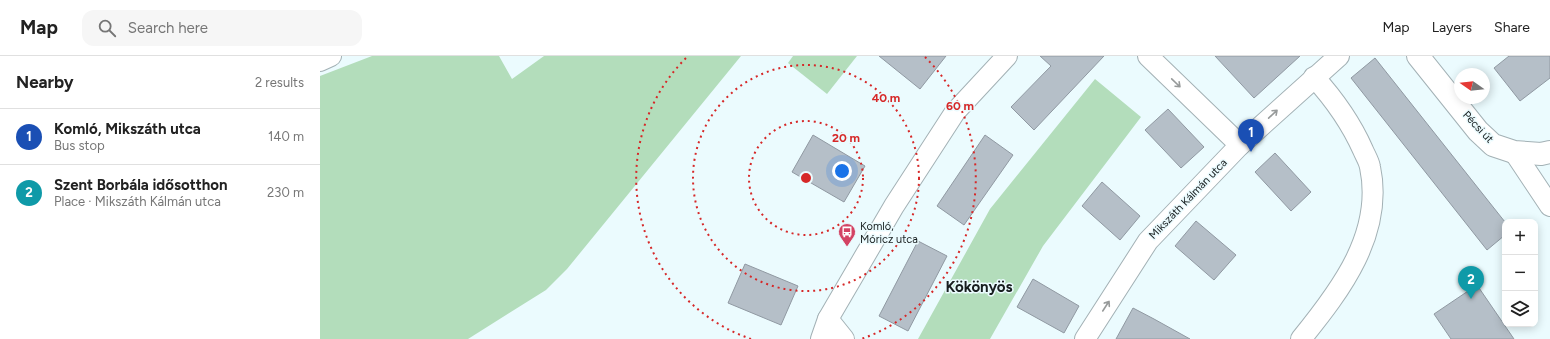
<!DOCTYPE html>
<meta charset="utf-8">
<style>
:root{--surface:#fff;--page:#f6f6f6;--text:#222;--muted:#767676;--line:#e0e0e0;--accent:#0f766e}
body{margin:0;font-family:Figtree,sans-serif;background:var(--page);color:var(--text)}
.controls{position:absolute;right:12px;bottom:12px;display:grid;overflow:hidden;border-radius:8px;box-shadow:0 2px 10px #0003}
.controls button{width:36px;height:36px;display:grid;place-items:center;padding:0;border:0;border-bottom:1px solid var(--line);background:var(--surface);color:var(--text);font:20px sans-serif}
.compass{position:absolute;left:1134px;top:12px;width:36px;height:36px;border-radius:50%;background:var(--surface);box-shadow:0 2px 10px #0003;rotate:284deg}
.you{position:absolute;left:522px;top:115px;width:14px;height:14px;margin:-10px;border:3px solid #fff;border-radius:50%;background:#1a73e8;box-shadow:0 0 0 6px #1a73e833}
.badge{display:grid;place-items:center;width:26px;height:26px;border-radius:50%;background:var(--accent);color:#fff;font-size:13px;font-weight:700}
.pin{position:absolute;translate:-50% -33px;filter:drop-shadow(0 1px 2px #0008)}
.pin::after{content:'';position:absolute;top:21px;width:14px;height:12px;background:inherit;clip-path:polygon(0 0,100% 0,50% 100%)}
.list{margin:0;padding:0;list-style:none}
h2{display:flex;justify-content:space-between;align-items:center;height:52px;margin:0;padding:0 16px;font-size:17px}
h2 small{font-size:13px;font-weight:400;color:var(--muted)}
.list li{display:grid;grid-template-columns:26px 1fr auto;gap:12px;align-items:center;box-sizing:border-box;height:56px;padding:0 16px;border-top:1px solid var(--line)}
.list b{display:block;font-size:15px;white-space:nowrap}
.list p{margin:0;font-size:13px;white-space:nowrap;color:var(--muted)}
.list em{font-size:13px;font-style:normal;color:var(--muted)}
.icon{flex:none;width:22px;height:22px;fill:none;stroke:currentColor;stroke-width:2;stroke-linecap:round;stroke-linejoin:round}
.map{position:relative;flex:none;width:1230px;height:283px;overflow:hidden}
header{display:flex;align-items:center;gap:24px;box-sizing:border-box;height:56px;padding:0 20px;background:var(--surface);border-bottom:1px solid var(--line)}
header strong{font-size:19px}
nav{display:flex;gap:22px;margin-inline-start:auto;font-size:14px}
.search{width:280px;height:36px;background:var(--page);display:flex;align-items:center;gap:10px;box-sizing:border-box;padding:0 14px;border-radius:12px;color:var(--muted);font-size:15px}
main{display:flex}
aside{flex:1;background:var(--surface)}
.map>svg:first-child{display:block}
.green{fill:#b3ddbb}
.building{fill:#b5bfc8;stroke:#9099a2}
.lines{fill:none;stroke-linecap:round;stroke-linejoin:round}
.minor-casing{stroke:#a3b1b5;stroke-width:22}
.secondary-casing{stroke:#a3b1b5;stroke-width:24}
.minor{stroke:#fff;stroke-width:20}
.secondary{stroke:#fff;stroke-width:22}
.oneway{stroke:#979a9a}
.ring{fill:none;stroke:#d62828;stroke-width:2;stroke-dasharray:2 4}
.labels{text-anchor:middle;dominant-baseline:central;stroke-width:3;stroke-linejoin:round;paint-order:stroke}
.street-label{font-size:11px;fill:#181e1f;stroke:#ebfbfe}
.poi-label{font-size:11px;fill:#181e1f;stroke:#ebfbfe;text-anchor:start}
.district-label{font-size:15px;font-weight:bold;fill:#181e1f;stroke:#ebfbfe}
.centre{fill:#d62828;stroke:#ebfbfe;stroke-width:2}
.ring-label{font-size:12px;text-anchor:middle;font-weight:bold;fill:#d62828;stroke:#ebfbfe;stroke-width:3;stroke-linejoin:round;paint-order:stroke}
</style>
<header>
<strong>Map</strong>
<div class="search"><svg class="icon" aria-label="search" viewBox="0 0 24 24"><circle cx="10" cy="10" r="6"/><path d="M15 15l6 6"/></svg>Search here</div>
<nav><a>Map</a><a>Layers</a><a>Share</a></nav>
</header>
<main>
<aside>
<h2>Nearby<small>2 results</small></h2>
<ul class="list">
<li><span class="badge" style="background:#1a4fb4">1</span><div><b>Komló, Mikszáth utca</b><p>Bus stop</p></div><em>140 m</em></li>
<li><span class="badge" style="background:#0f9aa8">2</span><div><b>Szent Borbála idősotthon</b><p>Place · Mikszáth Kálmán utca</p></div><em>230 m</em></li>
</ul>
</aside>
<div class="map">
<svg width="1230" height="283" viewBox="0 0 1230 283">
<rect width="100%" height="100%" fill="#ebfbfe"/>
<g class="green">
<path d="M52,0h127l13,23 32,-23h197l-174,213 -21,21 -78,49h-148v-263z"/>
<path d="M473,0h64l-30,38 -39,-31z"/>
<path d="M775,23l46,38 -98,129 -53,93h-72l72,-130z"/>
</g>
<g class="building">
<path d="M559,0h67l-26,33z"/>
<path d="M720,0h64l-70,74 -23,-23 40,-41z"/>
<path d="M895,0h85l-46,42z"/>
<path d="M1189,0h41v22l-30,23 -26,-33z"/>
<path d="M1055,2l130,164v13l-18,15 -136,-172z"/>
<path d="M848,53l36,38 -23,21 -36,-38z"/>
<path d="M493,79l52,31 -21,36 -52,-30z"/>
<path d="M665,79l28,20 -49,70 -27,-19z"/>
<path d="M955,97l36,39 -20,19 -36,-39z"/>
<path d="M782,126l38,34 -20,24 -38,-34z"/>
<path d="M876,165l40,34 -22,25 -39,-34z"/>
<path d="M598,185l29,15 -39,75 -29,-15z"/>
<path d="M425,208l53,22 -17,39 -53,-22z"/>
<path d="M713,223l46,27 -15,27 -47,-26z"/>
<path d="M1157,229l37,54h-63l-17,-25z"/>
<path d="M813,252l21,11 36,20h-74z"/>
</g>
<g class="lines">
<defs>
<g id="minor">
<path d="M828,0l92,89"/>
<path d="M0,5l11,-5"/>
<path d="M1194,96l36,54"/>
<path d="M508,263l16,20"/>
<path d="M501,283l7,-20 66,-113 61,-94 52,-56"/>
<path d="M765,283l63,-98 92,-96 99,-89"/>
<path d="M981,283c40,-49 83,-106 69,-172 -1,-6 -5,-12 -7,-17 -12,-27 -29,-51 -49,-73"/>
</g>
<path id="secondary" d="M1098,0l60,75 15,14 21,7 27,2 9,-2"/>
</defs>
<use href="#minor" class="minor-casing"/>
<use href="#secondary" class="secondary-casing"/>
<use href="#minor" class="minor"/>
<use href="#secondary" class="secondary"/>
</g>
<defs><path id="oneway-shaft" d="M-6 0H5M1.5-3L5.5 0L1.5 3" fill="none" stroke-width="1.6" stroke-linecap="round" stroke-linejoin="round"/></defs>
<g class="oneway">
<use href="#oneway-shaft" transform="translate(856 27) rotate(44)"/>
<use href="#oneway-shaft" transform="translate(953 58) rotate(-43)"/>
<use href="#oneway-shaft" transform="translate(786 250) rotate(-57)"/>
</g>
<g class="ring">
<circle cx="486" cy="122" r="57"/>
<circle cx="486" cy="122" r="113"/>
<path d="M431 283A170 170 0 0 1 367 1M605 1A170 170 0 0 1 541 283"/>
</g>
<defs>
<symbol id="bus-pin" viewBox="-11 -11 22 30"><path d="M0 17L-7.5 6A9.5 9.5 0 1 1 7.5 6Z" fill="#d34363" stroke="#ebfbfe"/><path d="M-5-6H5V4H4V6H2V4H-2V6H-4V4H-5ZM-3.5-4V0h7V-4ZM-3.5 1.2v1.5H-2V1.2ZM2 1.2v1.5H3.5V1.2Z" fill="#fff"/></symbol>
</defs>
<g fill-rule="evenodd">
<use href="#bus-pin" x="517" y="166" width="20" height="27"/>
</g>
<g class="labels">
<g class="street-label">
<text transform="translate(1158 71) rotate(47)">Pécsi út</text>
<text transform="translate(868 143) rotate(-46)">Mikszáth Kálmán utca</text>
</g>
<g class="poi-label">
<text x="540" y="170">Komló,<tspan x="540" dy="13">Móricz utca</tspan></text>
</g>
<g class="district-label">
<text x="659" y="231">Kökönyös</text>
</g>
</g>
<circle cx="486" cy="122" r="6" class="centre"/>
<g class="ring-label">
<text x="566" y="46">40 m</text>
<text x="640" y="54">60 m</text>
<text x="526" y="86">20 m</text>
</g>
</svg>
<div class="controls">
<button>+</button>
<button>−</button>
<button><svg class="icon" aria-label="layers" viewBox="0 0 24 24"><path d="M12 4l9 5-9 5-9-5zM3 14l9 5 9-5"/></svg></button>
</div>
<svg class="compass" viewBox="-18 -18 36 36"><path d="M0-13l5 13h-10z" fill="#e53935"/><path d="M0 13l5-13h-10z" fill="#767676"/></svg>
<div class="you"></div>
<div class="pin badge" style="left:931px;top:96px;background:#1a4fb4">1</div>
<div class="pin badge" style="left:1151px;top:243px;background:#0f9aa8">2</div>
</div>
</main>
